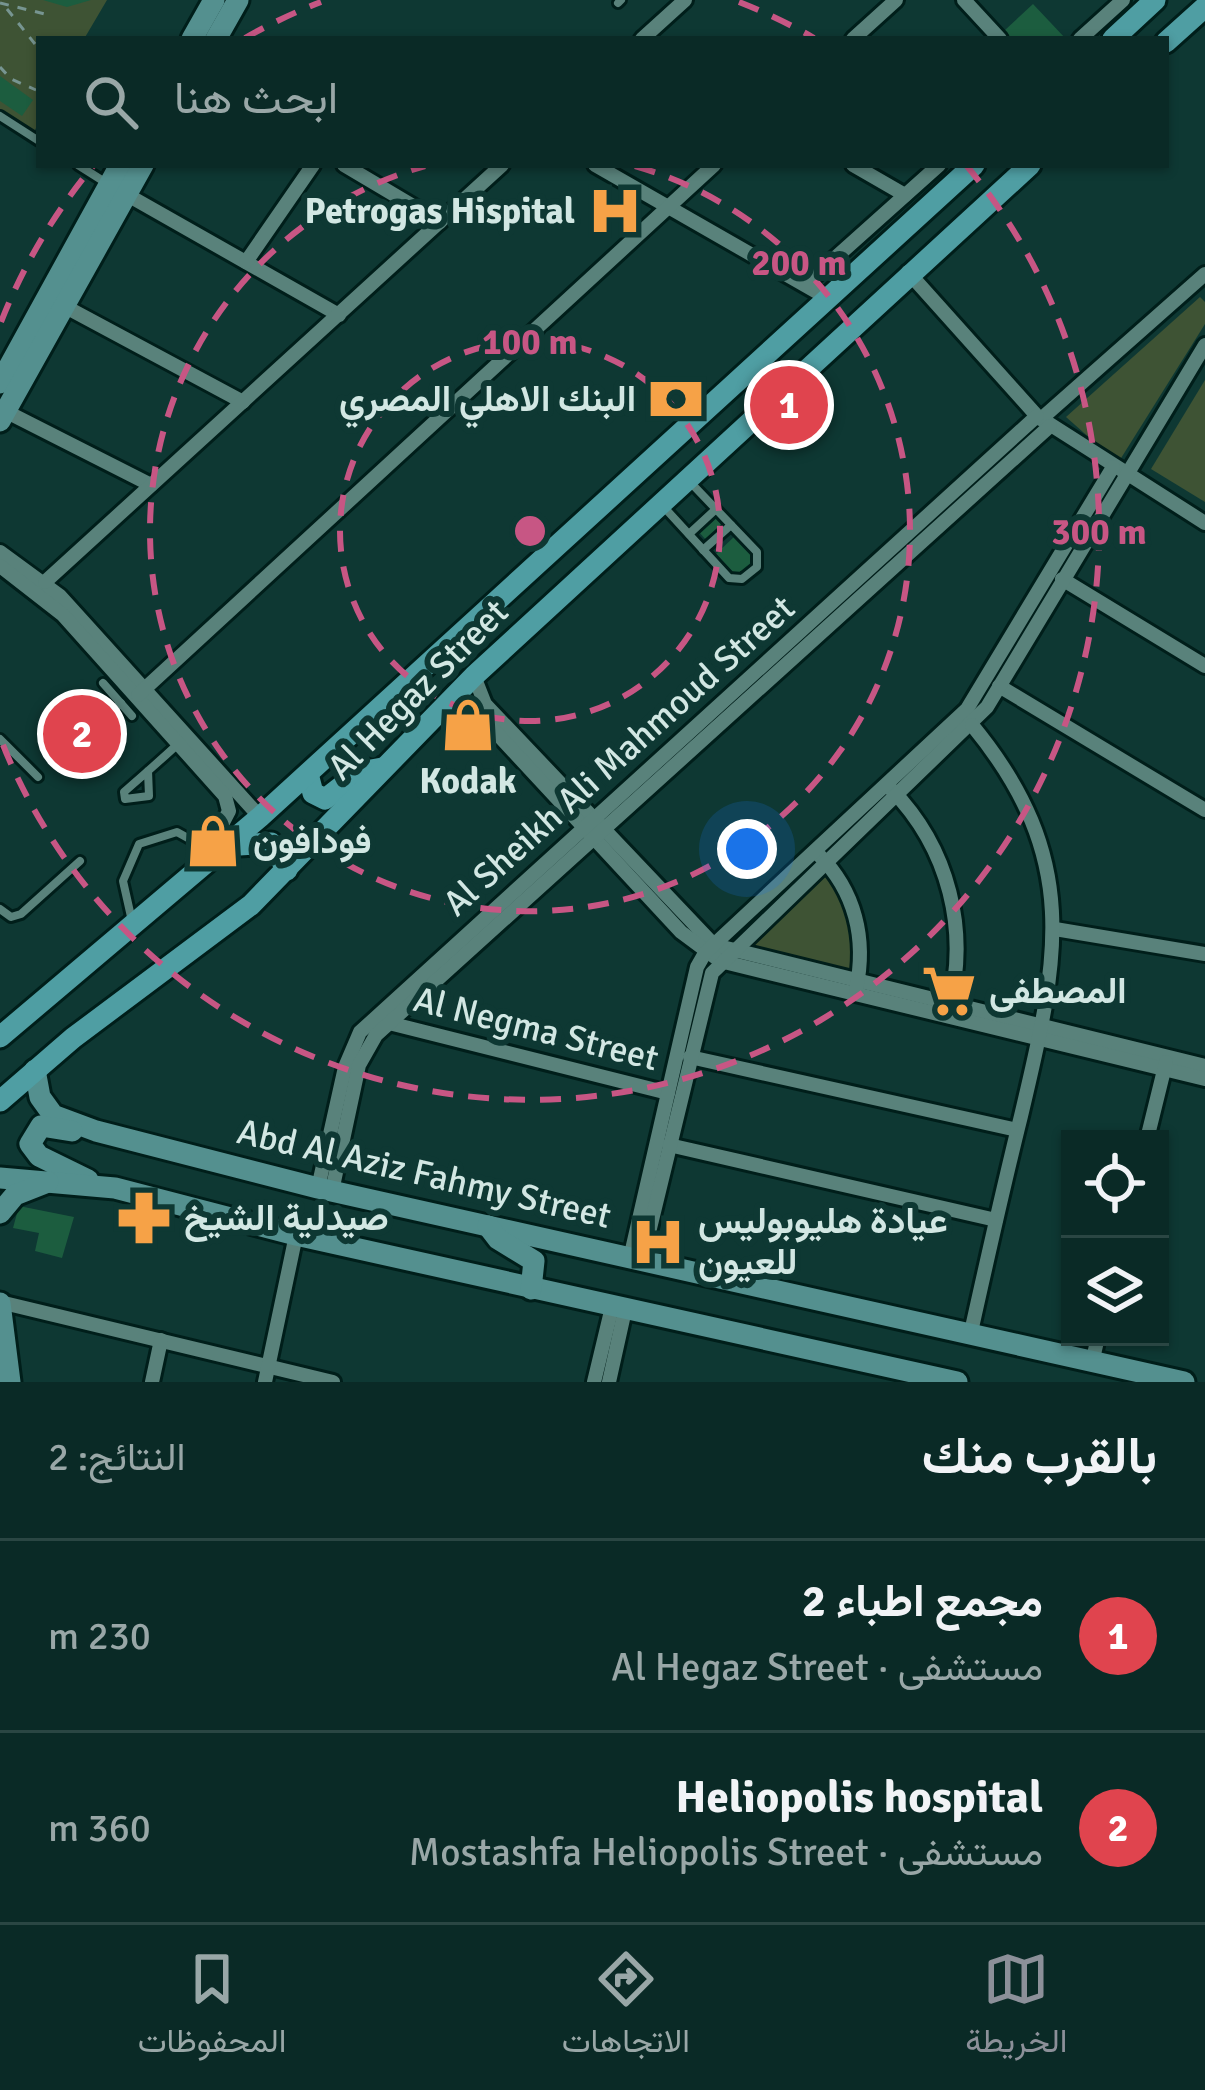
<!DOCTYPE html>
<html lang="ar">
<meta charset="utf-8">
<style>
:root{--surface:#0a2a26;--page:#13322e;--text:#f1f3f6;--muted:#99a7a7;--line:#2a4643;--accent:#8c9099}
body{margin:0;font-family:Signika,Vazirmatn,sans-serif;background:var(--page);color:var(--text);direction:rtl}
.controls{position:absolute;right:36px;bottom:36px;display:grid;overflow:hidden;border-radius:0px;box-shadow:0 3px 9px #0004}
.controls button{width:108px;height:108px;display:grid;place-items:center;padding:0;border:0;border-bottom:3px solid var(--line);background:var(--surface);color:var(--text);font:60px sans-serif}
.you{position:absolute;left:747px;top:849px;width:42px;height:42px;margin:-30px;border:9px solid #fff;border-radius:50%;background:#1a73e8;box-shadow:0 0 0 18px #1a73e833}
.badge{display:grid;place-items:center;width:78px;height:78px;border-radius:50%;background:var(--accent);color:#fff;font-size:39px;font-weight:700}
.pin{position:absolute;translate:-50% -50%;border:6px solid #fff;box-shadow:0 3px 12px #0006}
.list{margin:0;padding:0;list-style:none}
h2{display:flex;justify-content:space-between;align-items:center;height:156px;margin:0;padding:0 48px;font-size:51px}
h2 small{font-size:39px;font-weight:400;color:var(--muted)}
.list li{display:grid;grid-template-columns:78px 1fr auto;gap:36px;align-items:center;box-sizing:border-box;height:192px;padding:0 48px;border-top:3px solid var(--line)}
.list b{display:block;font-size:45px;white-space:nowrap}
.list p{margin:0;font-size:39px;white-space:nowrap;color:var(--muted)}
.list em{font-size:39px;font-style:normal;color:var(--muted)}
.icon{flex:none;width:66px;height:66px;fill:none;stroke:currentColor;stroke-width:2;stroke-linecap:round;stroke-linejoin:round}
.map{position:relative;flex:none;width:1205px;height:1382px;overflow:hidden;direction:ltr}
.search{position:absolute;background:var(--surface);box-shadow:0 3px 9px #0004;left:36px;right:36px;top:36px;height:132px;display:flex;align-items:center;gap:30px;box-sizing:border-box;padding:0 42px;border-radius:0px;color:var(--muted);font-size:45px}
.sheet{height:540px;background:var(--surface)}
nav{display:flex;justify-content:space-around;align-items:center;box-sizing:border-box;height:168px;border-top:3px solid var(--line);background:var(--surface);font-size:33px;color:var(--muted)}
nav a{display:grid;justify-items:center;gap:6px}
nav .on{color:var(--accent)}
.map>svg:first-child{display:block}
.green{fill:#3e5334}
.building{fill:#1c5d3f}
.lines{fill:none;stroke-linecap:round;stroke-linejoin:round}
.lane-casing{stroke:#001e1a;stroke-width:14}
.street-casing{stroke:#001e1a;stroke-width:20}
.secondary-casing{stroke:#001e1a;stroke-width:27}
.primary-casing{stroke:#001e1a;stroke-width:27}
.path{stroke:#779591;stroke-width:3;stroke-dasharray:9 9;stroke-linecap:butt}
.lane{stroke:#59827b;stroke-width:8}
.street{stroke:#59827b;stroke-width:14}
.secondary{stroke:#54908f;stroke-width:21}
.primary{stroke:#4f9ea3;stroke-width:21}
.ring{fill:none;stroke:#c75684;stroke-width:6;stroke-dasharray:21 15}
.labels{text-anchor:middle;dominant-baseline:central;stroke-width:12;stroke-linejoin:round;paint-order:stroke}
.poi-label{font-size:36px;font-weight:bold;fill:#d2e7e3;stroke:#0e3833;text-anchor:start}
.street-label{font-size:36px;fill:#d2e7e3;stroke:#0e3833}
.centre{fill:#c75684;stroke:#0e3833;stroke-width:6}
.ring-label{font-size:36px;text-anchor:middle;font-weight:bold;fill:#c75684;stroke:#0e3833;stroke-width:12;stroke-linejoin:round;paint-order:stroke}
</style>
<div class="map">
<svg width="1205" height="1382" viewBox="0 0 1205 1382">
<rect width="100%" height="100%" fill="#0e3833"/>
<g class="green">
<path d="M0,0h107l-23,39h-45v83l-9,18 -30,-21z"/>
<path d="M1200,297l5,5v22l-87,139 -52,-46z"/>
<path d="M1205,380v122l-54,-33z"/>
<path d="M825,861l29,48 4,73 -130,-31z"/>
</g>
<g class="building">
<path d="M43,0h48l-24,7z"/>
<path d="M1033,4l33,35h-55l-7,-8z"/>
<path d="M0,76l33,24 -11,16 -22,-15z"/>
<path d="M715,516l9,10 -17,15 -9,-10z"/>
<path d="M736,535l23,25 -20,18 -23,-24z"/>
<path d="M19,1206l55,11 -12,41 -27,-7 4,-18 -26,-5z"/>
</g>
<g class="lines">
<defs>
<g id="lane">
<path d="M618,3l3,-3"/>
<path d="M0,116l39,25"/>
<path d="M78,165l30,19"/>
<path d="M662,505l67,73 13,1 15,-12v-15l-66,-69"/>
<path d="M689,534l27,-25"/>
<path d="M703,550l28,-25"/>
<path d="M103,683l29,33"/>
<path d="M0,739l38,38"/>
<path d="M72,749l49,-46"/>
<path d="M148,771l1,25 -24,3 -1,-7c18,-16 37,-32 55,-49"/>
<path d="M0,909l11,8 10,-3 59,-53"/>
<path d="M132,921l-9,-40 16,-37 38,-12 36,20"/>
</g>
<g id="street">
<path d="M964,0l36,39"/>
<path d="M642,39l43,-39"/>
<path d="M853,39l43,-39"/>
<path d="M1080,39l43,-39"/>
<path d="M344,165l96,57"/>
<path d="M595,165l234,134"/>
<path d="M853,165l52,30"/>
<path d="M124,193l215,122"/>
<path d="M246,262l67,-97"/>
<path d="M908,272l129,144 168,107"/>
<path d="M806,284l133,-119"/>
<path d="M64,306l179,96"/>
<path d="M5,411l146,74"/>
<path d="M1041,419l164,-145"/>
<path d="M0,552l60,44 200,221"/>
<path d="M0,566l63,49 162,181 4,15 -10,19 4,16"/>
<path d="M1062,579l143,87"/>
<path d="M45,582l457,-417"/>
<path d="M474,676l11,28 229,241 491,121"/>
<path d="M999,686l206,124"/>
<path d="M138,695l576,-530"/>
<path d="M448,702l28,9 205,221 39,29 485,118"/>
<path d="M891,789c58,59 79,142 57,223"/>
<path d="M819,855c36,36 48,84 37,134"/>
<path d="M1055,929l150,25"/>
<path d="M389,1023l279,70"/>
<path d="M690,1057l327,73"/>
<path d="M1147,1139l19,-77"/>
<path d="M669,1145l327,75"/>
<path d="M318,1188l27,-121 15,-35 677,-616"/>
<path d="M332,1191l27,-126 17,-30 674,-609"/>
<path d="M631,1254l66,-287 8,-14 262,-244 146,-242"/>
<path d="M643,1257l69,-284 275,-266 218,-362"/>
<path d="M0,1302l333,80"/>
<path d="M971,1332c16,-72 32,-144 50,-216 37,-156 62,-256 -49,-391"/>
<path d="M1092,1363l6,-26"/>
<path d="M152,1382l9,-42"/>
<path d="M265,1382l31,-147"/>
<path d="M594,1382l18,-75"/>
<path d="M609,1382l16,-72"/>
</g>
<g id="secondary">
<path d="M192,39l22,-39"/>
<path d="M216,39l22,-39"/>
<path d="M0,383l120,-218"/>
<path d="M0,421l143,-256"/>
<path d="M35,1070l5,27 13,18 43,16 222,57 866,194"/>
<path d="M72,1131l-31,-5 -11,18 9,12 49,24"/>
<path d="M0,1178l115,10 181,47 661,147"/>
<path d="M0,1213l15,-18 33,-13"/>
<path d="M488,1226l10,13 36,22 -3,28"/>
<path d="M0,1303l10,79"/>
</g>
<g id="primary">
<path d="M1113,39l42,-39"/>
<path d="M1166,42l39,-35"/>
<path d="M308,774l5,19 12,6 35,-27 22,-4"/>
<path d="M223,846l48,-3 16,27"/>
<path d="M0,1037l260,-220 714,-652"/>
<path d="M0,1101l73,-63 178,-133 223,-229 556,-511"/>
</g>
</defs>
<use href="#lane" class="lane-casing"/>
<use href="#street" class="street-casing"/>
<use href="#secondary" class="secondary-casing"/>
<use href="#primary" class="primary-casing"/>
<g class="path">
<path d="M0,3l49,12"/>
<path d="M7,9l28,35"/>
<path d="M0,67l11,12 25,11"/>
</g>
<use href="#lane" class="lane"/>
<use href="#street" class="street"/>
<use href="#secondary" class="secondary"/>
<use href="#primary" class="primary"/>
</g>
<g class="ring">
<circle cx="530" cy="531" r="190"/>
<path d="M635 166A380 380 0 1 1 425 166"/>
<path d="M1 322A569 569 0 0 1 94 165M245 38A569 569 0 0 1 321 2M739 2A569 569 0 0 1 814 38M966 165A569 569 0 1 1 1 740"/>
</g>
<defs>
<symbol id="hospital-bare" viewBox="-9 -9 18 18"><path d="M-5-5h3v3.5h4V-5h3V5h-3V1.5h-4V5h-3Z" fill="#f6a247" stroke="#0e3833" stroke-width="2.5" paint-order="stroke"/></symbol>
<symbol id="bank-bare" viewBox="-9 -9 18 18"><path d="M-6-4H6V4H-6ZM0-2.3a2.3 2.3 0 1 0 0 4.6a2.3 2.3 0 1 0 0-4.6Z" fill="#f6a247" stroke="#0e3833" stroke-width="2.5" paint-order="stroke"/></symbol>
<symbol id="shop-bare" viewBox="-9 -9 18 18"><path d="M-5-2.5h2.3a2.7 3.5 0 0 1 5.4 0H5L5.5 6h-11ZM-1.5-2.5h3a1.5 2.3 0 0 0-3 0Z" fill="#f6a247" stroke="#0e3833" stroke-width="2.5" paint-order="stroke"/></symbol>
<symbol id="supermarket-bare" viewBox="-9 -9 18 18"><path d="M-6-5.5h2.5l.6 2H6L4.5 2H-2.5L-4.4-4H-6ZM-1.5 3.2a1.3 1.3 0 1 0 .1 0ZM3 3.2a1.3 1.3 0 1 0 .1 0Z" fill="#f6a247" stroke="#0e3833" stroke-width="2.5" paint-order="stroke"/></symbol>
<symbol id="pharmacy-bare" viewBox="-9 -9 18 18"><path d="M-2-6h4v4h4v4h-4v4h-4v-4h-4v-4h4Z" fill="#f6a247" stroke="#0e3833" stroke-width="2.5" paint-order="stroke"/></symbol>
</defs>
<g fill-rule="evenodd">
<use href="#hospital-bare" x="577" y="173" width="76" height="76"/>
<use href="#bank-bare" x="638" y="361" width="76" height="76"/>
<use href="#shop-bare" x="430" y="687" width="76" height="76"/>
<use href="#shop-bare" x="175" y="803" width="76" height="76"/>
<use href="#supermarket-bare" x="911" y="953" width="76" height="76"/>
<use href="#pharmacy-bare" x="106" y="1180" width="76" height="76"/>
<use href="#hospital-bare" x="620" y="1204" width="76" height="76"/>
</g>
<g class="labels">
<g class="poi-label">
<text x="575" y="211" text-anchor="end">Petrogas Hispital</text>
<text x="636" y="399" text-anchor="end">البنك الاهلي المصري</text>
<text x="468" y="781" text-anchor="middle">Kodak</text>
<text x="253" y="841">فودافون</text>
<text x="989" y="991">المصطفى</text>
<text x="184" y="1218">صيدلية الشيخ</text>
<text x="698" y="1221">عيادة هليوبوليس<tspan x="698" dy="41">للعيون</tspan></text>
</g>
<g class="street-label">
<text transform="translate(418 690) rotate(-45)">Al Hegaz Street</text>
<text transform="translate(619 756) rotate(-42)">Al Sheikh Ali Mahmoud Street</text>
<text transform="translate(536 1029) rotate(14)">Al Negma Street</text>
<text transform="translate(424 1174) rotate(13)">Abd Al Aziz Fahmy Street</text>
</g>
</g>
<circle cx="530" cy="531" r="18" class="centre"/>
<g class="ring-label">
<text x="799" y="275">200 m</text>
<text x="530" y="354">100 m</text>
<text x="1099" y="544">300 m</text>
</g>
</svg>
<div class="controls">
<button><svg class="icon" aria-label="locate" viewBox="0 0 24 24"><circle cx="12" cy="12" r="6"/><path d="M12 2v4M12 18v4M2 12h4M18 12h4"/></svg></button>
<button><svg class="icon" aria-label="layers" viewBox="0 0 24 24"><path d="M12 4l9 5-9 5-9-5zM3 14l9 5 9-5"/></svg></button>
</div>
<div class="you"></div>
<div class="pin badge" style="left:789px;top:405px;background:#e0444e">1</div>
<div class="pin badge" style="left:82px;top:734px;background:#e0444e">2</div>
<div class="search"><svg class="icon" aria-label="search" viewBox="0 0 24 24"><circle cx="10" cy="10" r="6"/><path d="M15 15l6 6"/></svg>ابحث هنا</div>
</div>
<section class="sheet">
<h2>بالقرب منك<small>النتائج: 2</small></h2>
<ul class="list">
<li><span class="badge" style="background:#e0444e">1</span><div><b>مجمع اطباء 2</b><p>مستشفى · Al Hegaz Street</p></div><em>230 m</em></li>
<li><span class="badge" style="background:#e0444e">2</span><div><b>Heliopolis hospital</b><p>مستشفى · Mostashfa Heliopolis Street</p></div><em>360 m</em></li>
</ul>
</section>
<nav>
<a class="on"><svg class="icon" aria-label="map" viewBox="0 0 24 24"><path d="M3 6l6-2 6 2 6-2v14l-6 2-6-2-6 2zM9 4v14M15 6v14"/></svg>الخريطة</a>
<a><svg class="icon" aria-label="directions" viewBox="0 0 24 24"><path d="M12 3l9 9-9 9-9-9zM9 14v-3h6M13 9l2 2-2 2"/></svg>الاتجاهات</a>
<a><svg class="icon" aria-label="saved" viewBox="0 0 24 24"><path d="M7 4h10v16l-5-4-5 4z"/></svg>المحفوظات</a>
</nav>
